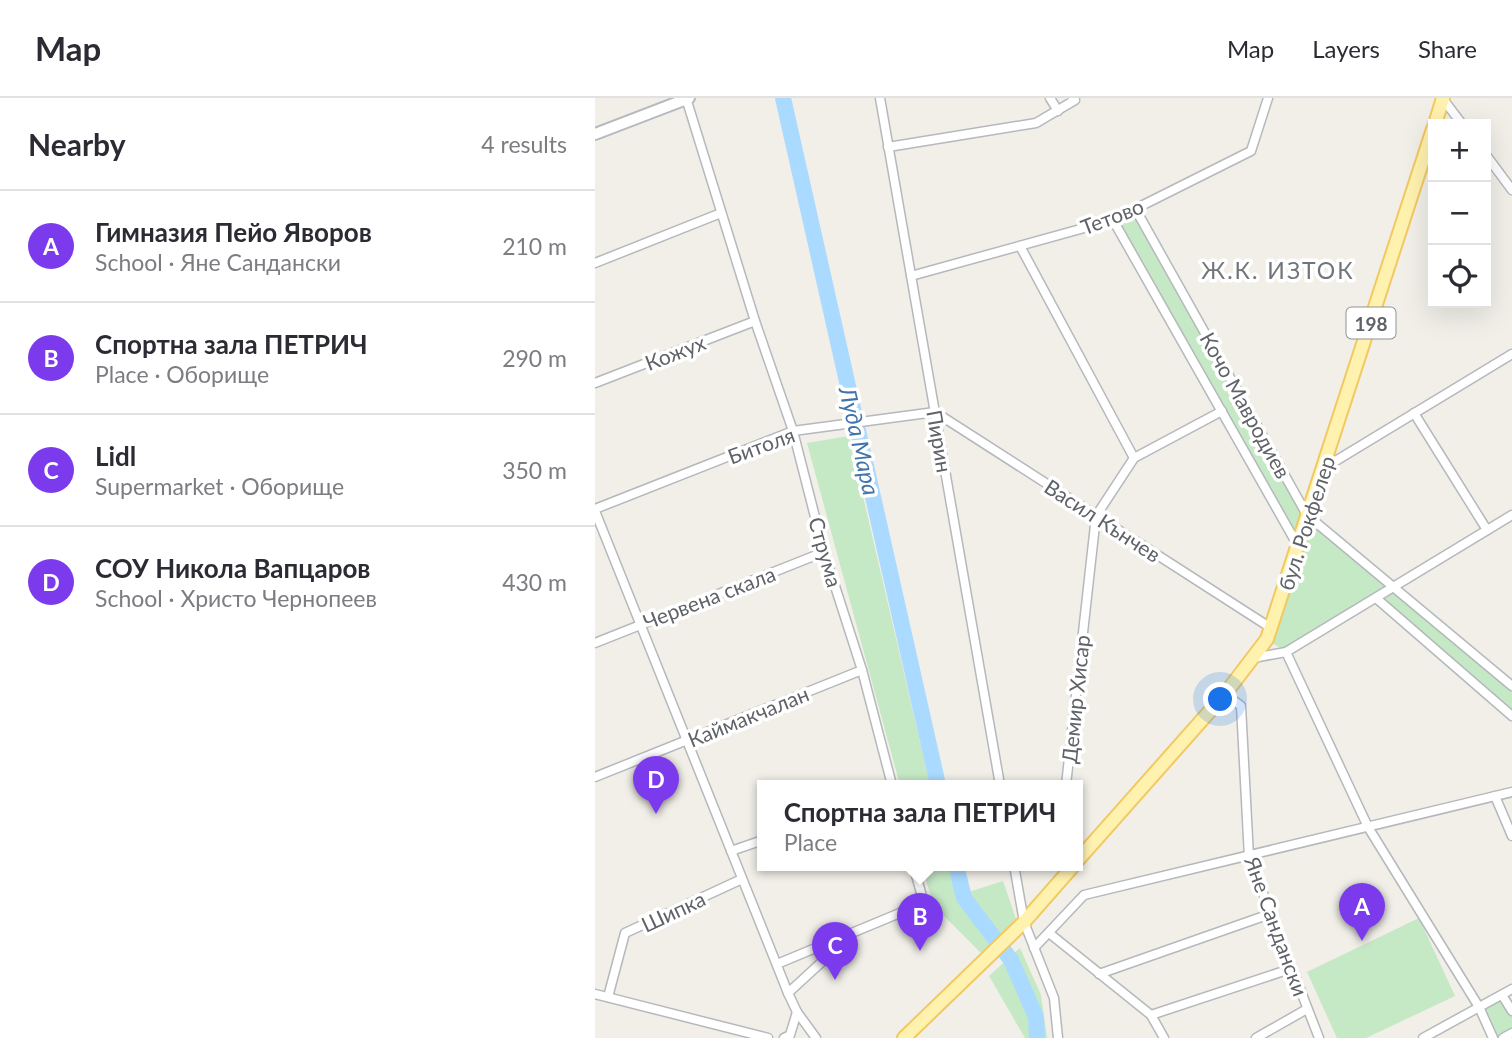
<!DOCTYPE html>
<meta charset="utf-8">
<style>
:root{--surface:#fff;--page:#f7f7f7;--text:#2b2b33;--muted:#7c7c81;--line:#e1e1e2;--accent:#7c3aed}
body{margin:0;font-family:Lato,sans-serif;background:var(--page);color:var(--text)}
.controls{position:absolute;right:21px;top:21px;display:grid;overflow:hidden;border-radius:0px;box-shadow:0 7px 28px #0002}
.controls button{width:63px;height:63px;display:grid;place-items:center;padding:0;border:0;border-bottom:2px solid var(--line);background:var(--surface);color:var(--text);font:35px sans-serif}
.you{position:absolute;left:626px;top:602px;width:24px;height:24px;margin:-18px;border:5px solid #fff;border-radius:50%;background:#1a73e8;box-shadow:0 0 0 10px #1a73e833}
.badge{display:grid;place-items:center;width:46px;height:46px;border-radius:50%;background:var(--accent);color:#fff;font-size:23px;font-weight:700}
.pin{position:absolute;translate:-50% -58px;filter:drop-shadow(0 2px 4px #0008)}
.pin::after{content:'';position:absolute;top:37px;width:24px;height:21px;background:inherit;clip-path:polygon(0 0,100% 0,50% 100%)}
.popup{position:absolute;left:162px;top:682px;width:326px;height:91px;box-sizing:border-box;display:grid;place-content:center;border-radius:0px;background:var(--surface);filter:drop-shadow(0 2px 5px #0005);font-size:23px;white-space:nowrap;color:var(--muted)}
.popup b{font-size:26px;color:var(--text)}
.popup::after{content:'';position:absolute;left:50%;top:100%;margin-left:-14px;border:14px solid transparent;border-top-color:var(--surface)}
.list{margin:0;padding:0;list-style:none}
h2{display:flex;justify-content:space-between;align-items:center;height:91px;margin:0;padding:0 28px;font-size:30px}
h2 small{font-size:23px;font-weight:400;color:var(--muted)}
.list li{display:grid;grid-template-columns:46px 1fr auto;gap:21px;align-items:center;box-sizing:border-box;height:112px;padding:0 28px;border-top:2px solid var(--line)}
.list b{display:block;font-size:26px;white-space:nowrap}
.list p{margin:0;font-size:23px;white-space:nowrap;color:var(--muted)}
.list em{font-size:23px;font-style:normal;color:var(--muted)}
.icon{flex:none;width:38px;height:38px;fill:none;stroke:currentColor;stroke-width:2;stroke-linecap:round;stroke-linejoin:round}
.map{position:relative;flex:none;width:917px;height:940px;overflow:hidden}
header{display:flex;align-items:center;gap:42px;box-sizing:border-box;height:98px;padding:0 35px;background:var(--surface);border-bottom:2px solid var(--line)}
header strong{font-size:33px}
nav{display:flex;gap:38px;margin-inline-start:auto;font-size:24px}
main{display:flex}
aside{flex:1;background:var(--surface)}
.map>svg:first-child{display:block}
.green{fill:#c5e8c5}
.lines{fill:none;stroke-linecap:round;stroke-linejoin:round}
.river{stroke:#aadaff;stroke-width:16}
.minor-casing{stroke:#b5b8bc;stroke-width:11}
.secondary-casing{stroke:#b6babf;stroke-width:14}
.primary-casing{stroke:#f2c960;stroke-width:16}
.minor{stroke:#fff;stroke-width:8}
.secondary{stroke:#fff;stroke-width:10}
.primary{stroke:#fff2af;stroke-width:12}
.labels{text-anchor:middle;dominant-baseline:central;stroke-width:7;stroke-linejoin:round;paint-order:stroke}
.shield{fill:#fff;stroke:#8f9295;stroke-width:2}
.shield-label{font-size:19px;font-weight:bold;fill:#5f6368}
.street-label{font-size:21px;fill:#5f6368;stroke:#fff}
.neighbourhood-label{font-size:23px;letter-spacing:2px;fill:#70757a;stroke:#fff}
.water-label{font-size:23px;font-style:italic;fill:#4174aa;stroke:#fff}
</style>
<header>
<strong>Map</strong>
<nav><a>Map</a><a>Layers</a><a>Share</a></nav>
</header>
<main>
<aside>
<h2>Nearby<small>4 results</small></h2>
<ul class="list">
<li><span class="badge">A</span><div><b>Гимназия Пейо Яворов</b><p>School · Яне Сандански</p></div><em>210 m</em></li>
<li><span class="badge">B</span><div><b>Спортна зала ПЕТРИЧ</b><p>Place · Оборище</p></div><em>290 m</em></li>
<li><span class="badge">C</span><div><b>Lidl</b><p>Supermarket · Оборище</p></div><em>350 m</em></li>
<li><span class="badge">D</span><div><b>СОУ Никола Вапцаров</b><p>School · Христо Чернопеев</p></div><em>430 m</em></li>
</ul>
</aside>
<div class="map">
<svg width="917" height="940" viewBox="0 0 917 940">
<rect width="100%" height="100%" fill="#f1efe8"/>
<g class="green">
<path d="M541,112l171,305 205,171v30l-136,-117 -90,53 -19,-13 31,-93 -185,-326z"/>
<path d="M254,338l81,349h-30l-93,-342z"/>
<path d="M327,767h26l8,31 47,-15 14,41 -36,31 -48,-48z"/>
<path d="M824,820l36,78 -89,42h-29l-30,-66z"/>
<path d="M425,850l21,47 6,43h-22l-36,-62z"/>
<path d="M907,897l10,16v22l-9,5h-10l-14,-31z"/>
</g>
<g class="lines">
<g class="river">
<path d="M188,0l155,687"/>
<path d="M361,767l8,33 47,62 25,57 1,21"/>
</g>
<defs>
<g id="minor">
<path d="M91,0l69,223 38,110 31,121 38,118 30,115"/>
<path d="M285,0l120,687"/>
<path d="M455,0l8,13"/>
<path d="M848,1l19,25"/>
<path d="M293,49l148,-24 39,-23 -2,-2"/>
<path d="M891,57l26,35"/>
<path d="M541,112l171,305 205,171"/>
<path d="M518,122l185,326"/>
<path d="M425,148l114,212"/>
<path d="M0,165l126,-50"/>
<path d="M316,178l202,-56 138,-69 17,-53"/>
<path d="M0,285l160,-62"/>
<path d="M819,315l73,117"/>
<path d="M729,370l188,-114"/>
<path d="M0,411l198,-78 142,-19 336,216"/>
<path d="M0,413l193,482 9,19 19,26"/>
<path d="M781,500l136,118"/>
<path d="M0,545l229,-91"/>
<path d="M691,554l82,175 111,180 14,31"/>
<path d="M658,560l33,-6 226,-137"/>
<path d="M630,596l16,12 8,151 70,181"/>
<path d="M0,679l267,-107"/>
<path d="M471,687l30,-269 38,-58 88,-47"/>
<path d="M900,698l17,40"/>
<path d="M136,753l32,-11"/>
<path d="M419,767l10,57 30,76 4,40"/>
<path d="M454,835l102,82 13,23"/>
<path d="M439,850l50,-53 428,-103"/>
<path d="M182,866l147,-61 -11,-38"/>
<path d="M504,876l171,-60"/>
<path d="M193,895l37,-34"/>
<path d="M0,896l173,44"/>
<path d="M907,897l10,16"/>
<path d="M13,899l17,-64 117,-54"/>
<path d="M556,917l139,-46"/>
<path d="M189,940l6,-3 7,-23"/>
<path d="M661,940l51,-29"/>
<path d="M828,940l89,-49"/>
<path d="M908,940l9,-5"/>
</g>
<path id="secondary" d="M0,36l94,-36"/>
<g id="primary">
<path d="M840,26l8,-26"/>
<path d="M482,763l148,-167 42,-55 166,-510"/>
<path d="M309,940l120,-116 50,-57"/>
</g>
</defs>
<use href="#minor" class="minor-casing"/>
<use href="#secondary" class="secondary-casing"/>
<use href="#primary" class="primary-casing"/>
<use href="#minor" class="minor"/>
<use href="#secondary" class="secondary"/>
<use href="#primary" class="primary"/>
</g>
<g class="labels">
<rect class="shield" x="751.5" y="209.5" width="49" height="31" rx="5"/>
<g class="shield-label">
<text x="776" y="225">198</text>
</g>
<g class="street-label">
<text transform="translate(517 118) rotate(-21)">Тетово</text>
<text transform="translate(80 254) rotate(-21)">Кожух</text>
<text transform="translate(651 307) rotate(61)">Кочо Мавродиев</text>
<text transform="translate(345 343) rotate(80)">Пирин</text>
<text transform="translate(166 347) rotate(-20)">Битоля</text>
<text transform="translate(508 422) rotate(33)">Васил Кънчев</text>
<text transform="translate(711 425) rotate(-72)">бул. Рокфелер</text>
<text transform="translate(231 454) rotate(74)">Струма</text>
<text transform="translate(114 499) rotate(-21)">Червена скала</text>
<text transform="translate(480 601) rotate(-84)">Демир Хисар</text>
<text transform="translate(153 618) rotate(-22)">Каймакчалан</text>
<text transform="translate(78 813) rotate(-25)">Шипка</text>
<text transform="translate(682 828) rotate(70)">Яне Сандански</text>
</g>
<g class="neighbourhood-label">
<text x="683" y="172">Ж.К. ИЗТОК</text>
</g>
<g class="water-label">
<text transform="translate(265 343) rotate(77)">Луда Мара</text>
</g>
</g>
</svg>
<div class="controls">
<button>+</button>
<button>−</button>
<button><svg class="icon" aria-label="locate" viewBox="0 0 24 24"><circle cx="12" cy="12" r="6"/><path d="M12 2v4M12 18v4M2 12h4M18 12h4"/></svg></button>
</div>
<div class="you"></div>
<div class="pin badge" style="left:767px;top:843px">A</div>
<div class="pin badge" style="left:325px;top:853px">B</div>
<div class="popup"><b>Спортна зала ПЕТРИЧ</b>Place</div>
<div class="pin badge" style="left:240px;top:882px">C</div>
<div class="pin badge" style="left:61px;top:716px">D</div>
</div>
</main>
